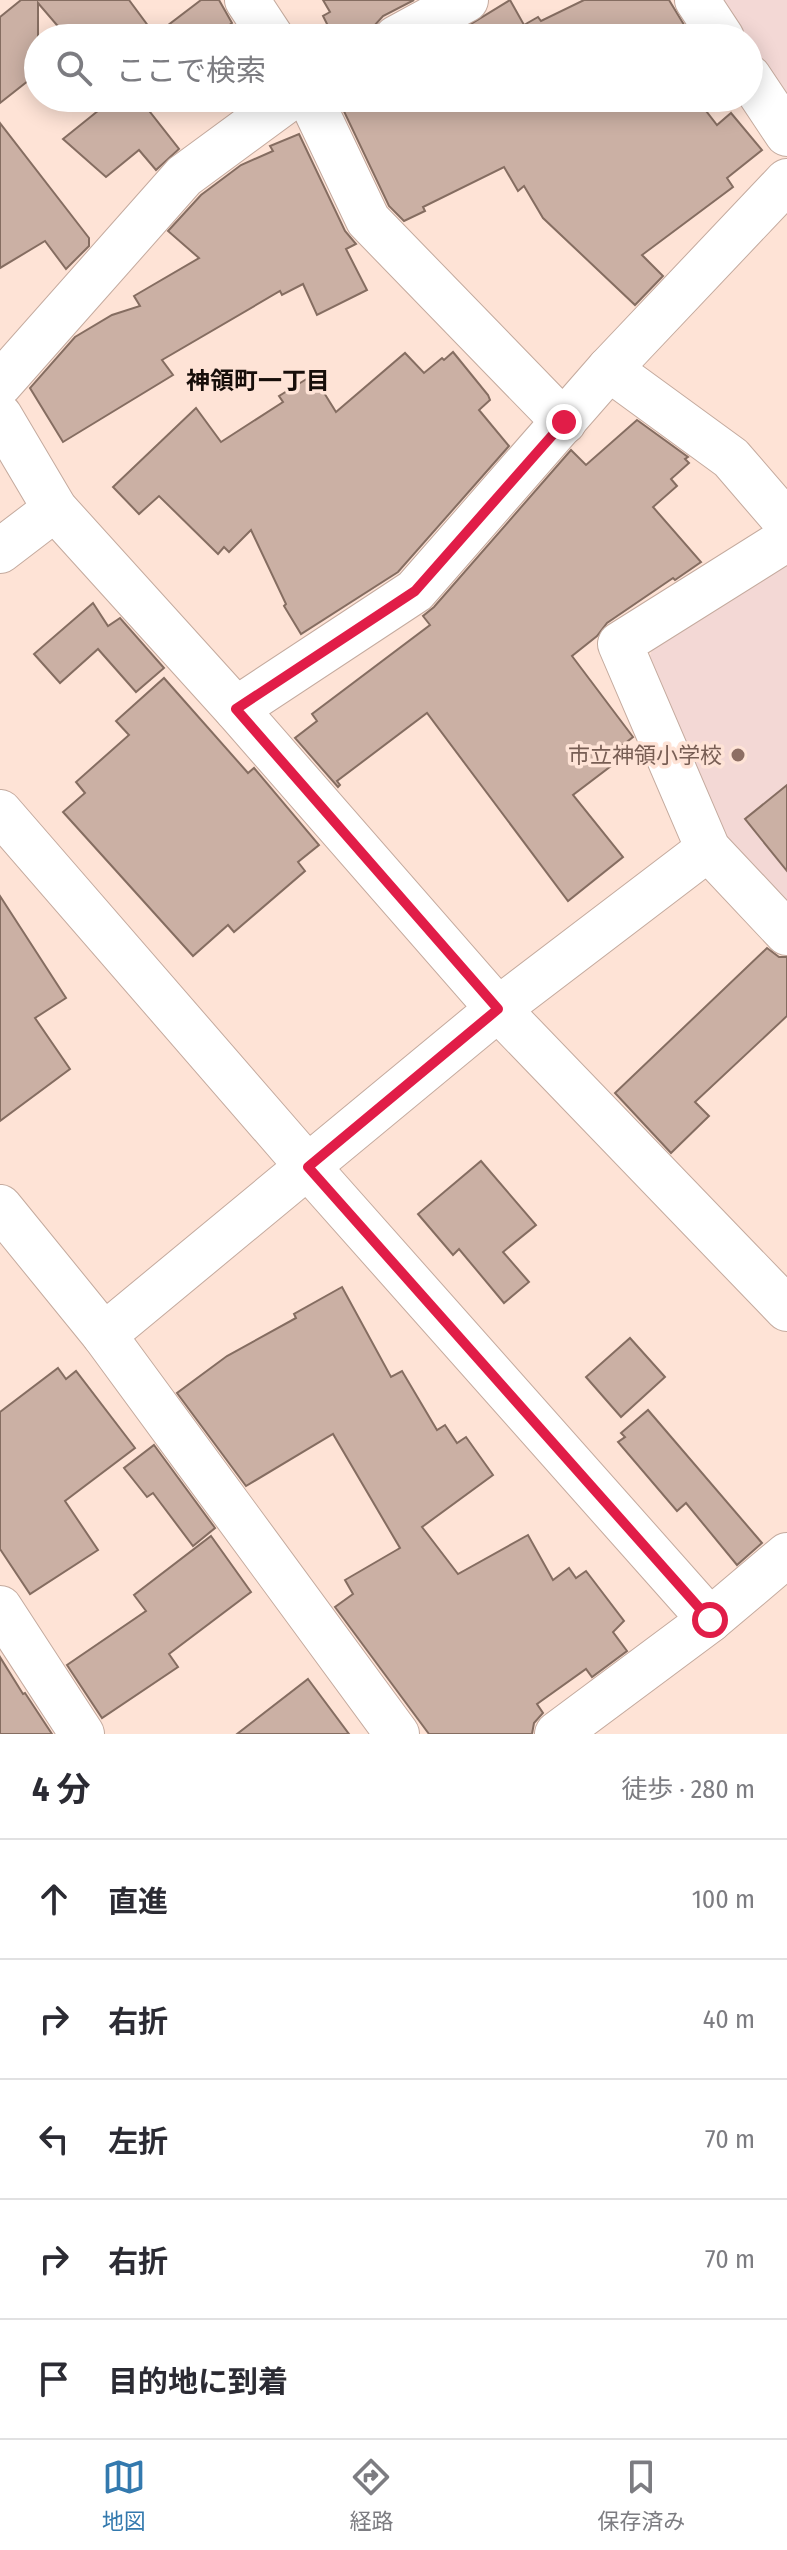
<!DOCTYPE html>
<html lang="ja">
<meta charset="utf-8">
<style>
:root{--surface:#fff;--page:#f2f2f3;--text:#2b2b33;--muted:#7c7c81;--line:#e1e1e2;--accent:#3379ae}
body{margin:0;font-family:"Fira Sans Condensed","Noto Sans JP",sans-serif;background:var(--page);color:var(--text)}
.stop{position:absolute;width:24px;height:24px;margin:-18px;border:6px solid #e11d48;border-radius:50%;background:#fff}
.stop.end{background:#e11d48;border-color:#fff;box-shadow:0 2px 8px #0008}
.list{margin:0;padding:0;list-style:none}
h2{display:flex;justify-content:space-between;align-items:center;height:104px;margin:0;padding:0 32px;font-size:34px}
h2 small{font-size:26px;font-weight:400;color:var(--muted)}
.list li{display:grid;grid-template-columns:52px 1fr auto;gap:24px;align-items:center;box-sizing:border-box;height:120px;padding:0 32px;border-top:2px solid var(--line)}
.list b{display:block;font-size:30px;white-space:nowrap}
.list em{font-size:26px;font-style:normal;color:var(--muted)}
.icon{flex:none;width:44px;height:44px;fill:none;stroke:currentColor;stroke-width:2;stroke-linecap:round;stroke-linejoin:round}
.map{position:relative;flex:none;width:787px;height:1734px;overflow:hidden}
.search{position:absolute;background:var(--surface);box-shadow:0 4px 20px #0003;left:24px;right:24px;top:24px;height:88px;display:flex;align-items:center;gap:20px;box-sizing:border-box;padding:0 28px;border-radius:44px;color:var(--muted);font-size:30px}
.sheet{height:704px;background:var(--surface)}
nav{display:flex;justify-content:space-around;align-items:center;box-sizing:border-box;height:112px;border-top:2px solid var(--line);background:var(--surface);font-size:22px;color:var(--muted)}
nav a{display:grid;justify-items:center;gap:4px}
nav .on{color:var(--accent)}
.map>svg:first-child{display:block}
.education{fill:#f3d8d5}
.building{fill:#cbb0a4;stroke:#856d61;stroke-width:2}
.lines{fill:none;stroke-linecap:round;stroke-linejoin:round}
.minor-casing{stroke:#c4aa9e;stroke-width:46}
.minor{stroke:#fff;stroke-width:44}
.route{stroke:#e11d48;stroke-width:10}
.education-dot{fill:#8d6e63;stroke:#fee3d6;stroke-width:3}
.labels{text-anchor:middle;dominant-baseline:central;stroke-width:7;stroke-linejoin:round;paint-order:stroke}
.education-label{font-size:22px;fill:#785e54;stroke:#fee3d6;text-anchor:end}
.neighbourhood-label{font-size:24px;font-weight:bold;fill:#170e0a;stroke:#fee3d6}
</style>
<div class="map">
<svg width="787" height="1734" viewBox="0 0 787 1734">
<rect width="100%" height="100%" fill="#fee3d6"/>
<g class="education">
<path d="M711,0h76v104l-38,-52v-14h-10z"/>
<path d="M787,554v350l-57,-61 -84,-175 7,-21z"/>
</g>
<g class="building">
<path d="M21,0h108l26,35 46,-35h18l13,23 -20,15h-144l-30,-35v70l-38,30v-86z"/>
<path d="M323,0h91l-31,16 -9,10 -3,12h-37l-11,-22 7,-4z"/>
<path d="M510,0l14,25 14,-8 3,4 43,-21h85l20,33 -6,5h-235z"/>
<path d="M114,98h25l40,51 -23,21 -17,-20 -33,27 -43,-38z"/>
<path d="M349,98h347l21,27 14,-12 31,37 -35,28 6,9 -91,68 21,21 -28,29 -92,-87 -19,-32 -6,5 -14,-24 -81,40 2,4 -21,10 -15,-15 -49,-103z"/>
<path d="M0,123l89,115v8l-23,23 -21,-28 -45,27z"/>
<path d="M299,134l46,97 11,13 -10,5 21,41 -50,25 -14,-31 -21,11 -2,-4 -118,69 11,15 -110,67 -33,-54 45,-51 37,-22 28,-9 -6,-10 65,-38 -31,-27 33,-36 40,-30 32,-14 -3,-5z"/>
<path d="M453,352l35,43 2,5 -11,10 30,36 -111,126 -97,62 -17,-28 2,-2 -35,-74 -22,22 -5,-5 -6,7 -59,-58 -20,18 -26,-27 83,-79 25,34 62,-40 -4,-6 34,-21 23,37 69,-59 19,20 18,-15 2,2z"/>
<path d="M637,420l51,37 -3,2 4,4 -18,16 6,7 -24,21 48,55 -26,18 -2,-2 -66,45 -10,13 -25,20 61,81 -19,15 5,8 -46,35 50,62 -55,44 -141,-188 -90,68 3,4 -2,2 -43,-49 22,-17 -5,-7 118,-89 -7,-9 11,-9 137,-157 15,15z"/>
<path d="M93,603l15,23 12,-8 44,50 -28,24 -38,-43 -38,34 -26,-29z"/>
<path d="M164,678l84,95 6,-5 65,77 -21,17 7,9 -71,61 -6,-7 -35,31 -130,-144 22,-19 -9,-11 53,-47 -13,-14z"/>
<path d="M787,785v86l-42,-52z"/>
<path d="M0,896l66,102 -31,20 35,51 -70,52z"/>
<path d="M767,948l12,9h8v59l-92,86 14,14 -38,37 -56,-60z"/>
<path d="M481,1161l55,64 -33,27 26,30 -25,21 -45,-54 -6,6 -35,-41z"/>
<path d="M342,1287l49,90 11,-6 35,59 8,-5 12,18 9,-6 27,38 -71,52 36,47 70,-39 25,45 16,-12 7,10 10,-7 38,50 -11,11 14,19 -35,26 -6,-8 -49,35 6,9 -9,10 -2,11h-103l-94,-127 18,-13 -8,-14 55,-32 -67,-114 -87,52 -69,-93 50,-37 69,-38 -2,-4z"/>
<path d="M630,1338l35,39 -44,40 -35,-40z"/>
<path d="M58,1368l8,11 10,-8 59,77 -70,53 33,49 -68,44 -30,-45v-137z"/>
<path d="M648,1410l114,133 -25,22 -51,-62 -9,8 -59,-69 7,-5 -4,-4z"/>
<path d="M154,1445l61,83 -22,18 -40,-53 -6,4 -23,-29z"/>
<path d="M211,1536l40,56 -82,62 9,13 -76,51 -35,-53 79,-54 -12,-16z"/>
<path d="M0,1657l23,37 2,-1 27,41h-52z"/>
<path d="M308,1679l41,55h-112z"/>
</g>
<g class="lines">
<defs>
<g id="minor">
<path d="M247,0l25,38"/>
<path d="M697,0l25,38"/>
<path d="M396,38l70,-38"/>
<path d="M749,77l38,57"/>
<path d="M310,98l58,122 196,202"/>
<path d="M609,369l122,89 56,65"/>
<path d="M0,384l184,-208 106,-78"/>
<path d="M0,416l55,93 181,200 262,300 289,300"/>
<path d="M787,539l-167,105 88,205 79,84"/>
<path d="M0,551l55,-42"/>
<path d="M236,709l179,-118 194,-222 178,-188"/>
<path d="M0,812l308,355 402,453"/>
<path d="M0,1207l104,128 293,399"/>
<path d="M104,1335l394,-326 210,-160"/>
<path d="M0,1608l82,126"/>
<path d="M557,1734l153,-114 77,-65"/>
</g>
</defs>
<use href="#minor" class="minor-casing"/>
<use href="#minor" class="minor"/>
</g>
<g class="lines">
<path class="route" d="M564,422l-149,169 -179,118 262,300 -190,158 402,453"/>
</g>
<circle class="education-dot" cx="738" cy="755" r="8"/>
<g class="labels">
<g class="education-label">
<text x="722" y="755">市立神領小学校</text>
</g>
<g class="neighbourhood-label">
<text x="258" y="381">神領町一丁目</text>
</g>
</g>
</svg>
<div class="stop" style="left:710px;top:1620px"></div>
<div class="stop end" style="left:564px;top:422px"></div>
<div class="search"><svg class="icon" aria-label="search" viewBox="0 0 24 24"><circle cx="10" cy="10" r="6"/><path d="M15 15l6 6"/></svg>ここで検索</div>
</div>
<section class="sheet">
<h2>4 分<small>徒歩 · 280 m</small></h2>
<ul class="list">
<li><svg class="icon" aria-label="ahead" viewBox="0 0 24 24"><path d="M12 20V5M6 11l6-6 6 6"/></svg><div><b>直進</b></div><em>100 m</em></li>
<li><svg class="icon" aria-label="right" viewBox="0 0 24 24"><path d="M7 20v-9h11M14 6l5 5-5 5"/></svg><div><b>右折</b></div><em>40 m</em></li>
<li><svg class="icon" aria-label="left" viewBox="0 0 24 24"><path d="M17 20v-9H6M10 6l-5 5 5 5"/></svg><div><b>左折</b></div><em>70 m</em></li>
<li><svg class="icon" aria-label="right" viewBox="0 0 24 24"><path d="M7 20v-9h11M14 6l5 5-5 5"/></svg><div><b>右折</b></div><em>70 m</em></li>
<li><svg class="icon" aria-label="arrive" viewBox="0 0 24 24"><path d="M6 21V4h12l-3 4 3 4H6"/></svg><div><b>目的地に到着</b></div></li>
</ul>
</section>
<nav>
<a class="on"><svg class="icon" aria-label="map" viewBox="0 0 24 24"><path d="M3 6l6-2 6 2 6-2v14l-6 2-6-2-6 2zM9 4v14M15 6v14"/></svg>地図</a>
<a><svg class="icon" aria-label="directions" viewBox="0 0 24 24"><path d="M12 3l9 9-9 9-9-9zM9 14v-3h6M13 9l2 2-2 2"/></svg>経路</a>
<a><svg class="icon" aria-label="saved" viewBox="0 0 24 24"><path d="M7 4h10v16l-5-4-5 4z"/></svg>保存済み</a>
</nav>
